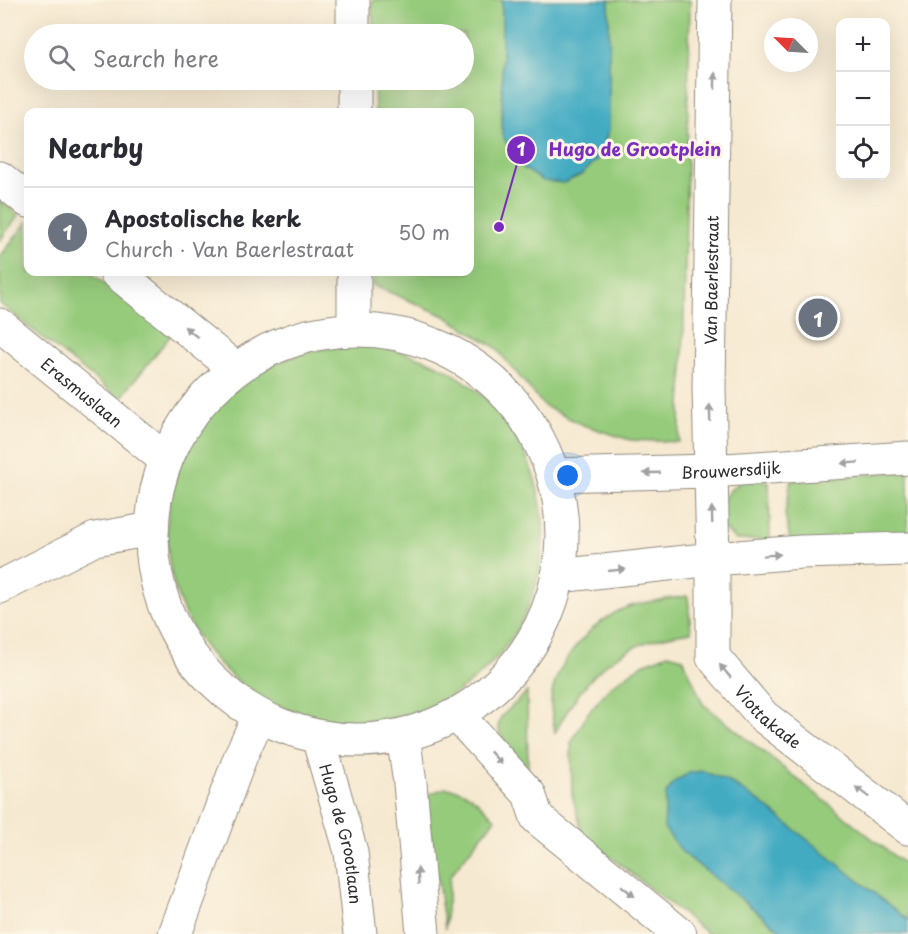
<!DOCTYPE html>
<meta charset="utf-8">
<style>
:root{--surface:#fff;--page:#f2f2f3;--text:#2b2b33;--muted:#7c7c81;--line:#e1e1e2;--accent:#2563eb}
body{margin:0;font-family:"Playpen Sans",sans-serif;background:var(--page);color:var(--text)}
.controls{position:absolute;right:18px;top:18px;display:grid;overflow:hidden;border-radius:12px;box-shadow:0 6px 24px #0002}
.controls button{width:54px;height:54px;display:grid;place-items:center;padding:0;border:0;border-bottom:2px solid var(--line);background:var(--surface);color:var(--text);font:30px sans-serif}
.compass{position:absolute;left:764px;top:18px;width:54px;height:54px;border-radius:50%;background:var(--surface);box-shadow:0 6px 24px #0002;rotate:294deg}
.you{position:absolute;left:568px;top:476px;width:21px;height:21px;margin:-15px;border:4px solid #fff;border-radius:50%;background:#1a73e8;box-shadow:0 0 0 9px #1a73e833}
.badge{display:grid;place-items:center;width:39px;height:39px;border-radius:50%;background:var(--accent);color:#fff;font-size:20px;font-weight:700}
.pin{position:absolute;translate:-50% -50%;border:3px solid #fff;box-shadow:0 2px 6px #0006}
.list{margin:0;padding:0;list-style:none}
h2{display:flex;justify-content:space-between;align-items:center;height:78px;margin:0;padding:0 24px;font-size:26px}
h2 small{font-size:20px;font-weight:400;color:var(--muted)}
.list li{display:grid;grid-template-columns:39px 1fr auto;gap:18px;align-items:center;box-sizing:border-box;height:90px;padding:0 24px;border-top:2px solid var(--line)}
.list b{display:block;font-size:22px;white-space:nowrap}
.list p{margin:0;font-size:20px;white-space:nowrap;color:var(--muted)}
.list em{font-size:20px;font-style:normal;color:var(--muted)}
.icon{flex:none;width:33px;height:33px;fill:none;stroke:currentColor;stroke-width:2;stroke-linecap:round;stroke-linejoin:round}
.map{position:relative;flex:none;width:908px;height:934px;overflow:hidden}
.search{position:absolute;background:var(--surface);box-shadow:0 6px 24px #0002;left:24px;top:24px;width:450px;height:66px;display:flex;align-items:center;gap:15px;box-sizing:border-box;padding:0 21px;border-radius:33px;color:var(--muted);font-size:22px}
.panel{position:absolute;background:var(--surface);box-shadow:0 6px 24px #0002;left:24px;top:108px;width:450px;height:168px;border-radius:12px}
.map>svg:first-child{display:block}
.green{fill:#96cb7c;stroke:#607b54;stroke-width:1.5}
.water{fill:#42abc2;stroke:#366b76;stroke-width:1.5}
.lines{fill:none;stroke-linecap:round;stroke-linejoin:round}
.minor-casing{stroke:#908a7e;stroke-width:35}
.major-casing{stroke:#908a7e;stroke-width:35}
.minor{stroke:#fff;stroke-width:33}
.major{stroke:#fff;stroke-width:33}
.oneway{fill:#a0a0a0}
.labels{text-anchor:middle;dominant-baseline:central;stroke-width:6;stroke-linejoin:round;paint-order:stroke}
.street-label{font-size:16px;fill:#2b2b2b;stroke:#fcf5e5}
.leader{fill:none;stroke:#7b2cbf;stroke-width:2}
.callout-dot{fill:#7b2cbf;stroke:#fcf5e5;stroke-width:2}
.mark-label{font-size:18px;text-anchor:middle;font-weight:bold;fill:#fff}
.callout-label{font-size:18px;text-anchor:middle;font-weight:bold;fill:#7b2cbf;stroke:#fcf5e5;stroke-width:6;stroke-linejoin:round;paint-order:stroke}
</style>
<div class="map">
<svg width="908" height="934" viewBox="0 0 908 934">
<rect width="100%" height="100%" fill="#fcf5e5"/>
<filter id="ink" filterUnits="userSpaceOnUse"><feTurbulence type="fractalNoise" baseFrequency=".0167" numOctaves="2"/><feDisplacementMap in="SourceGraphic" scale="12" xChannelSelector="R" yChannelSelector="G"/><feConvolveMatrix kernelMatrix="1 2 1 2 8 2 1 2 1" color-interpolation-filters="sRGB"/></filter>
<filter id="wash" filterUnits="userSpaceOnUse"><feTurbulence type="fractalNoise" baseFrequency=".008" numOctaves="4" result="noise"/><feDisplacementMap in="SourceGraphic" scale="24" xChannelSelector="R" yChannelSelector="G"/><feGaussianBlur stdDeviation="1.35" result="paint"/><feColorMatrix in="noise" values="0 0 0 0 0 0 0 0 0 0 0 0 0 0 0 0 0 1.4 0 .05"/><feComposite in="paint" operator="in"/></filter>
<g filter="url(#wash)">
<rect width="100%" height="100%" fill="#f6e9d1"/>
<g class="green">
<path d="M372,0h130v134l107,-4v-130h81l-7,371 -4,71 -49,-2 -47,-15 -39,-19 -49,-59 -50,-31 -72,-31 1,-13h96v-160h-95l-1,-32h90v-46h-91z"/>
<path d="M0,200l19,15 -19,25z"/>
<path d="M27,222l1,50h62l81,63 -51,64 -120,-95v-47z"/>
<circle cx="355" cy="534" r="188"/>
<path d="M908,471v61l-101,10 -17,-2 -5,-26 6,-33z"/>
<path d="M745,479l24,2 1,59h-34l-14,-13c-3,-26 1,-34 23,-48z"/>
<path d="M688,596l3,36c-71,9 -104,39 -136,101 -1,-9 -4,-19 -4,-28 0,-39 42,-86 77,-98 19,-6 40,-8 60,-11z"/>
<path d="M668,654l15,4 20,46 205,163v53l-148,-118 -32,-21 -39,-8 -15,9 -8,12 16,58 103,82h-77l-125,-99 -11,-40 -1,-52 17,-30 23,-27 32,-22z"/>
<path d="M527,692l1,79 -28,-37 -2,-8 3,-9z"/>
<path d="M446,788c23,1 34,15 49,31l-45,57 -5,53 -20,-134z"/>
</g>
<g class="water">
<path d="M502,0h107v130l-11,29 -17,16 -17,8 -21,-2 -26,-17 -15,-30z"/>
<path d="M702,771l26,10 32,21 148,118v14h-123l-103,-82 -18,-24 2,-34 8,-12 15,-9z"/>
</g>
</g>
<g filter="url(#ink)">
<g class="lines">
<defs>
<g id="minor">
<path d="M0,178l28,23"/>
<path d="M116,272l120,97"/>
<path id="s1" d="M0,325l166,135"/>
<path id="s2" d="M554,475l156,-4 198,-13"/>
<path id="s3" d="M908,549l-107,3 -88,7v98l50,59 145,112"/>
<path d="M0,587l95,-48 57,-10"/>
<path d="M457,715l72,79 8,24 143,116"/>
<path d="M175,934l66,-179 18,-39"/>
</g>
<g id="major">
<path d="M353,0v34"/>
<path d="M354,80v32"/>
<path d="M354,329v-57"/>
<circle cx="357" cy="535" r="205"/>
<path id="s4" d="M558,576l155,-17 -4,-172 6,-387"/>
<path d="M403,736l7,47 13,151"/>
<path id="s5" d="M318,737l33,115 9,82"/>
</g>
</defs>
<use href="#minor" class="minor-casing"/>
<use href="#major" class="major-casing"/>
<use href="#minor" class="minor"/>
<use href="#major" class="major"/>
</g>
<defs><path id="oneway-solid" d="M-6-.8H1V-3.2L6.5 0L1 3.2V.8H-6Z" transform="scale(1.5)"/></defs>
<g class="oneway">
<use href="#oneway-solid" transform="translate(715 81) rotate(-90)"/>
<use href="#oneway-solid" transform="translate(191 332) rotate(-141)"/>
<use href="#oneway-solid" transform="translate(710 413) rotate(-91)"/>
<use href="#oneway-solid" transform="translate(850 463) rotate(176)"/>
<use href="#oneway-solid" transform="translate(652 473) rotate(178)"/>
<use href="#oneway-solid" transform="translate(712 515) rotate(-92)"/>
<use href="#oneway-solid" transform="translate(772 555) rotate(-4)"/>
<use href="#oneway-solid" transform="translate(617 570) rotate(-6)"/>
<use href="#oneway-solid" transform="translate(725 671) rotate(-130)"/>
<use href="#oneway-solid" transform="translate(496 758) rotate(47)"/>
<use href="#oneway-solid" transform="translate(862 792) rotate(-143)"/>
<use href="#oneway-solid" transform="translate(418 876) rotate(-94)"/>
<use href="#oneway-solid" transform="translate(628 891) rotate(39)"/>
</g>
</g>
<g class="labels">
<g class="street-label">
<text stroke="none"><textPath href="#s4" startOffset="435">Van Baerlestraat</textPath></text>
<text stroke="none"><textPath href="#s1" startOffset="106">Erasmuslaan</textPath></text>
<text stroke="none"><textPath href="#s2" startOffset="177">Brouwersdijk</textPath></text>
<text stroke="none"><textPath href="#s3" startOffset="375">Viottakade</textPath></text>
<text stroke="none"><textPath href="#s5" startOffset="100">Hugo de Grootlaan</textPath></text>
</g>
</g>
<path class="leader" d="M499 227L521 150"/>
<g class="callout-dot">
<circle cx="499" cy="227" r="6"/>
<circle cx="521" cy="150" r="15"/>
</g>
<g class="mark-label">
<text x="521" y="156">1</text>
</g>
<g class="callout-label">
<text x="635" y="156">Hugo de Grootplein</text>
</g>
</svg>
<div class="controls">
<button>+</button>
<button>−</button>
<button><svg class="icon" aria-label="locate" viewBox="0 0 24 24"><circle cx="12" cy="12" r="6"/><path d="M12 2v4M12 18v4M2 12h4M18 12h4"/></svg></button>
</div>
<svg class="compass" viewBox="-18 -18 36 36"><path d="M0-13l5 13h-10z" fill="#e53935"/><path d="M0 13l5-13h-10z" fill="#7c7c81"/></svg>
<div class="you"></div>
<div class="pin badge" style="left:818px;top:318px;background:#6b7280">1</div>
<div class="search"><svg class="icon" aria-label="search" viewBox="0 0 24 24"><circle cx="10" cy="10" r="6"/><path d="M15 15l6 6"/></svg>Search here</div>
<section class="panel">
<h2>Nearby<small></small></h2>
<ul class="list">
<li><span class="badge" style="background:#6b7280">1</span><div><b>Apostolische kerk</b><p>Church · Van Baerlestraat</p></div><em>50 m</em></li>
</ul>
</section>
</div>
